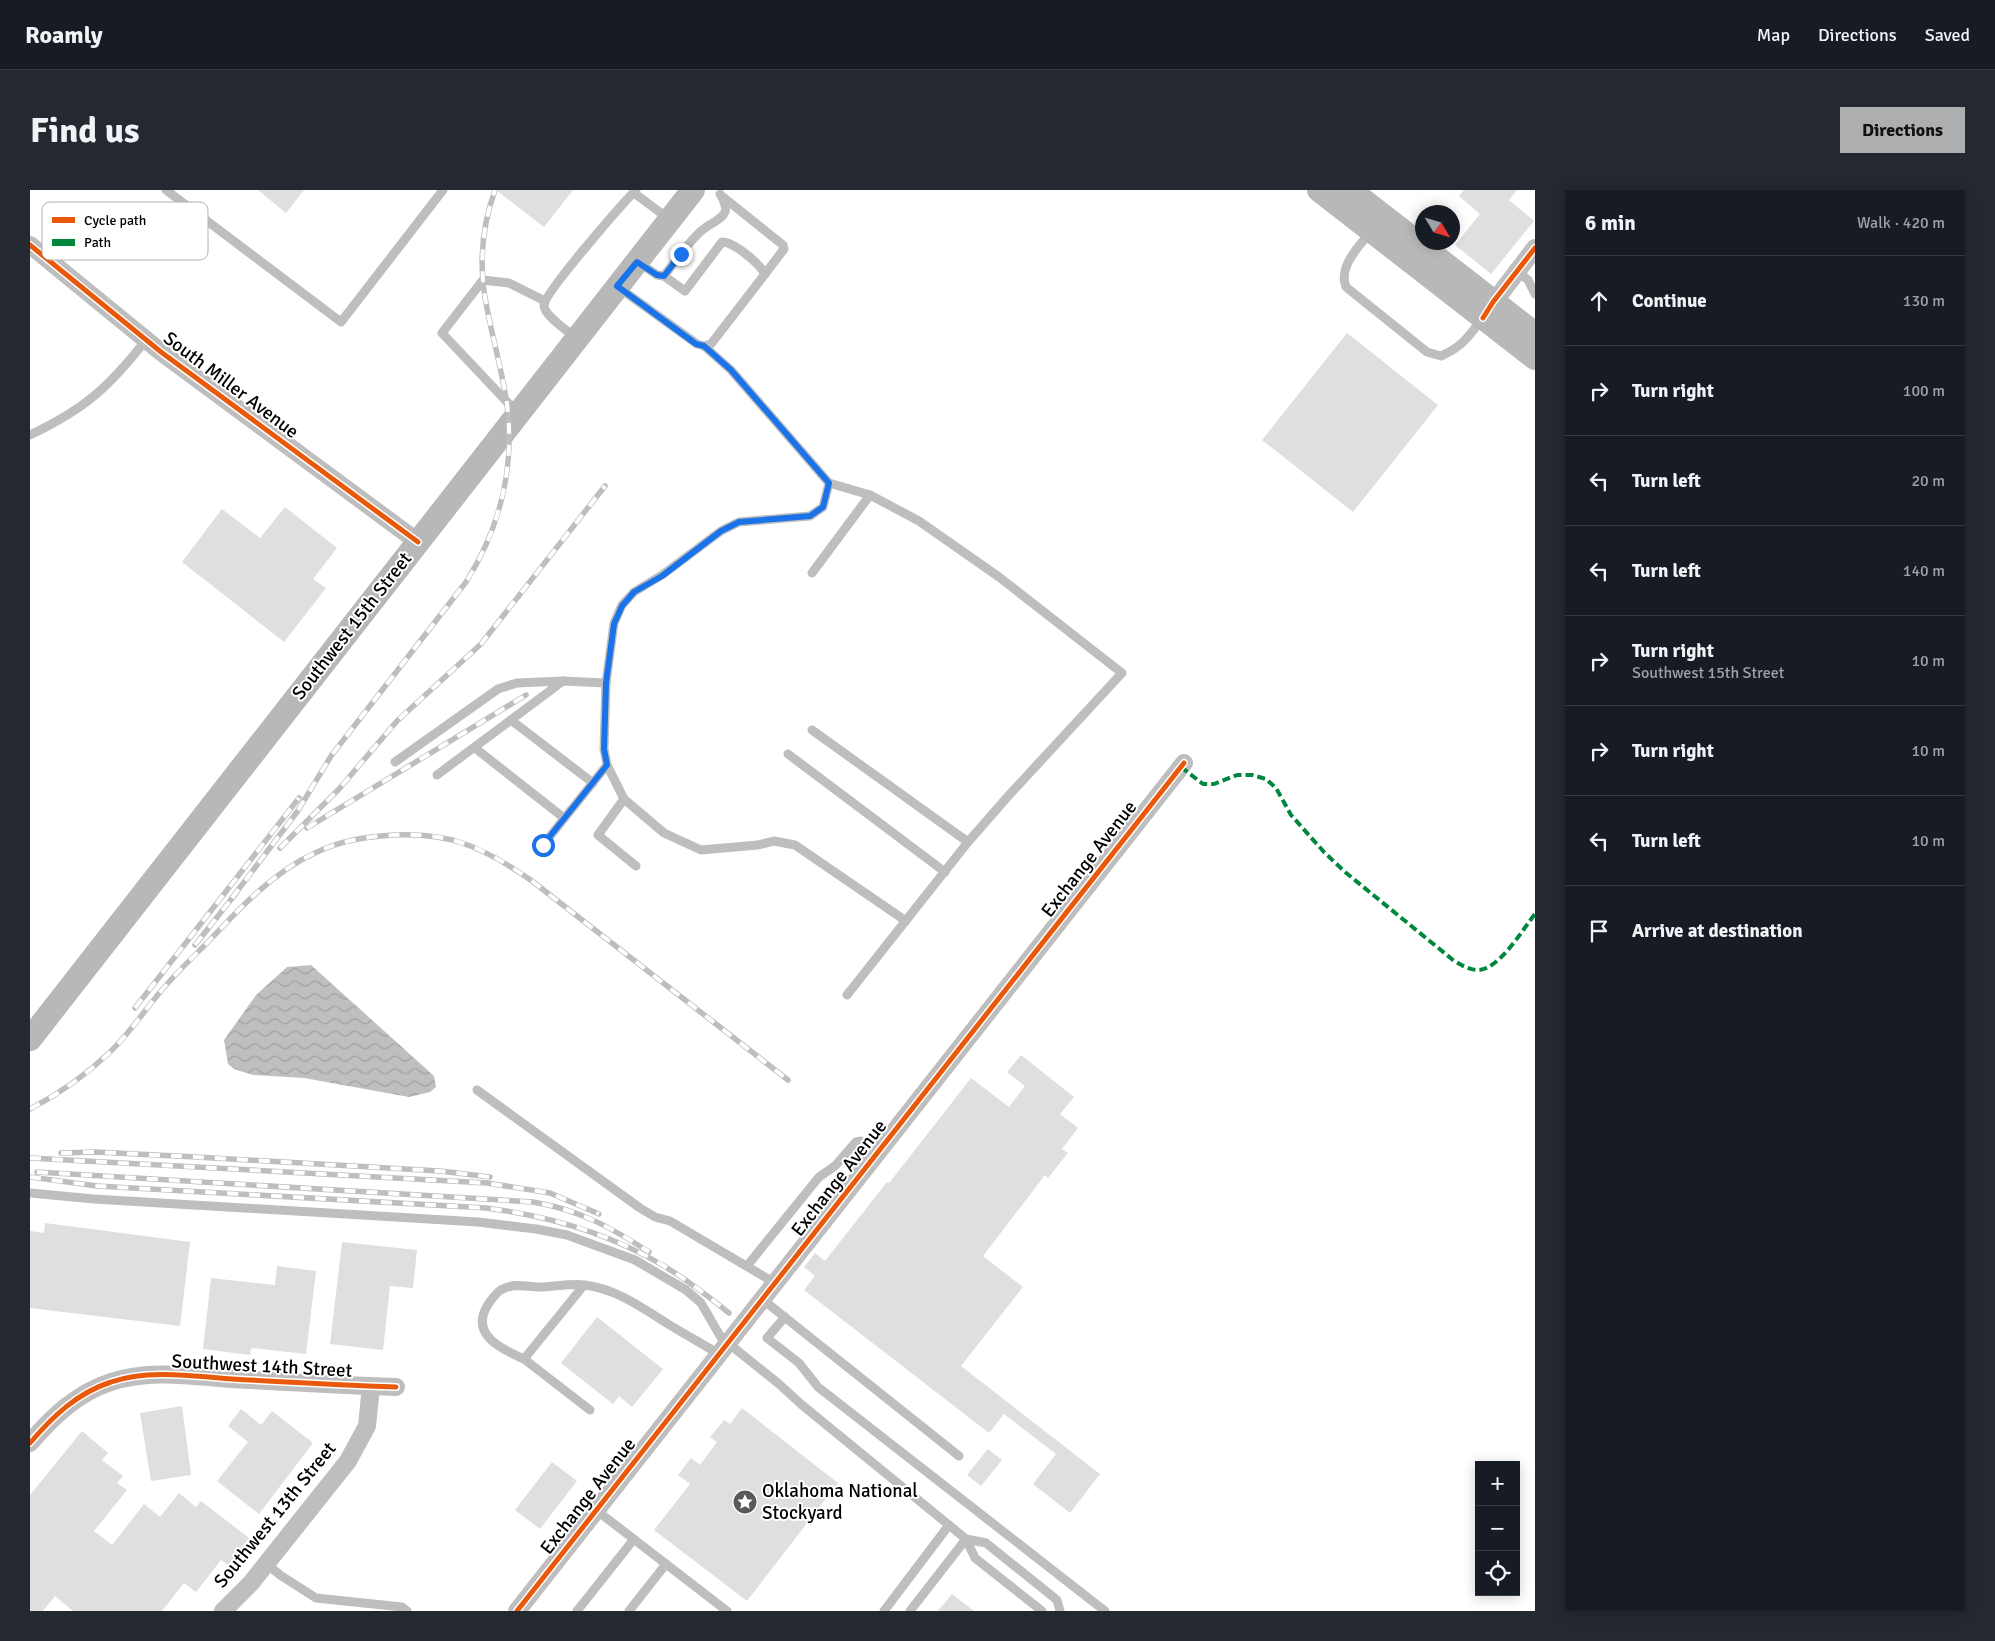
<!DOCTYPE html>
<meta charset="utf-8">
<style>
:root{--surface:#171b24;--page:#242831;--text:#f1f3f6;--muted:#9ea1a6;--line:#363941;--accent:#adaeaf}
body{margin:0;font-family:Signika,sans-serif;background:var(--page);color:var(--text)}
.controls{position:absolute;right:15px;bottom:15px;display:grid;overflow:hidden;border-radius:0px;box-shadow:0 2px 12px #0003}
.controls button{width:45px;height:45px;display:grid;place-items:center;padding:0;border:0;border-bottom:1px solid var(--line);background:var(--surface);color:var(--text);font:25px sans-serif}
.compass{position:absolute;left:1385px;top:15px;width:45px;height:45px;border-radius:50%;background:var(--surface);box-shadow:0 2px 12px #0003;rotate:128deg}
.stop{position:absolute;width:15px;height:15px;margin:-11px;border:4px solid #1a73e8;border-radius:50%;background:#fff}
.stop.end{background:#1a73e8;border-color:#fff;box-shadow:0 1px 5px #0008}
.list{margin:0;padding:0;list-style:none}
h2{display:flex;justify-content:space-between;align-items:center;height:65px;margin:0;padding:0 20px;font-size:21px}
h2 small{font-size:16px;font-weight:400;color:var(--muted)}
.list li{display:grid;grid-template-columns:32px 1fr auto;gap:15px;align-items:center;box-sizing:border-box;height:90px;padding:0 20px;border-top:1px solid var(--line)}
.list b{display:block;font-size:19px;white-space:nowrap}
.list p{margin:0;font-size:16px;white-space:nowrap;color:var(--muted)}
.list em{font-size:16px;font-style:normal;color:var(--muted)}
.icon{flex:none;width:28px;height:28px;fill:none;stroke:currentColor;stroke-width:2;stroke-linecap:round;stroke-linejoin:round}
.map{position:relative;flex:none;width:1505px;height:1421px;overflow:hidden;border-radius:0px}
header{display:flex;align-items:center;gap:30px;box-sizing:border-box;height:70px;padding:0 25px;background:var(--surface);border-bottom:1px solid var(--line)}
header strong{font-size:24px}
nav{display:flex;gap:28px;margin-inline-start:auto;font-size:18px}
.intro{display:flex;align-items:center;justify-content:space-between;box-sizing:border-box;height:120px;padding:0 30px}
h1{margin:0;font-size:35px}
.button{padding:12px 22px;border-radius:0px;background:var(--accent);color:#111;font-size:18px;font-weight:700}
main{display:flex;gap:30px;padding:0 30px}
aside{flex:1;background:var(--surface);border-radius:0px;box-shadow:0 2px 12px #0003}
.map>svg:first-child{display:block}
.water{fill:url(#water-waves)}
.building{fill:#dfdfdf}
.lines{fill:none;stroke-linecap:round;stroke-linejoin:round}
.lane{stroke:#bebebe;stroke-width:9}
.street{stroke:#bebebe;stroke-width:18}
.secondary{stroke:#b8b8b8;stroke-width:24}
.rail-casing{stroke:#bebebe;stroke-width:5.5}
.rail{stroke:#fff;stroke-width:4;stroke-dasharray:11;stroke-linecap:butt}
.quiet{stroke:#00873e;stroke-width:4;stroke-dasharray:8 4;stroke-linecap:butt}
.cycleway-casing{stroke:#fff;stroke-width:8}
.cycleway{stroke:#e8590c;stroke-width:5}
.route{stroke:#1a73e8;stroke-width:6}
.labels{text-anchor:middle;dominant-baseline:central;stroke-width:4;stroke-linejoin:round;paint-order:stroke}
.street-label{font-size:19px;fill:#000;stroke:#fff}
.poi-label{font-size:19px;fill:#000;stroke:#fff;text-anchor:start}
.key{fill:#fff;stroke:#b2b2b2;stroke-width:1}
.key-label{font-size:14px;fill:#000}
</style>
<header>
<strong>Roamly</strong>
<nav><a>Map</a><a>Directions</a><a>Saved</a></nav>
</header>
<div class="intro"><h1>Find us</h1><a class="button">Directions</a></div>
<main>
<div class="map">
<svg width="1505" height="1421" viewBox="0 0 1505 1421">
<defs>
<pattern id="water-waves" width="16" height="10" patternUnits="userSpaceOnUse" patternTransform="scale(1.25)"><rect width="16" height="10" fill="#bfbfbf"/><path d="M0 5q4-4 8 0t8 0" fill="none" stroke="#a2a2a2"/></pattern>
</defs>
<rect width="100%" height="100%" fill="#fff"/>
<path class="water" d="M281,775l123,111 2,11 -6,5 -21,5 -105,-19 -51,-3 -19,-6 -6,-5 -4,-24 32,-45 31,-28z"/>
<g class="building">
<path d="M228,0h46l-18,23z"/>
<path d="M466,0h77l-29,37z"/>
<path d="M1434,0h53l-8,10 25,21 -43,53 -36,-29 25,-31 -21,-18z"/>
<path d="M1317,143l91,72 -85,107 -91,-72z"/>
<path d="M255,317l52,41 -24,31 13,9 -42,54 -102,-80 40,-53 38,29z"/>
<path d="M991,865l53,42 -14,17 18,14 -16,21 6,4 -20,25 -3,-3 -62,81 40,31 -62,79 139,108 -30,39 -37,-29 23,-30 -52,-40 -15,19 -185,-143 11,-14 -11,-9 11,-14 10,8 62,-79 2,1 15,-19 67,-86 38,29 16,-21 -18,-14z"/>
<path d="M15,1033l145,19 -10,84 -150,-18v-77l14,2z"/>
<path d="M312,1052l75,8 -4,38 -23,-2 -7,64 -53,-6z"/>
<path d="M247,1076l39,5 -10,83 -55,-6 -1,7 -47,-6 8,-71 64,7z"/>
<path d="M567,1127l66,52 -31,38 -13,-11 -6,8 -52,-41z"/>
<path d="M152,1216l9,69 -40,6 -11,-68z"/>
<path d="M712,1218l96,75 -91,118 -93,-71 36,-46 -12,-9 13,-17 9,7 17,-23 -7,-5 14,-17 6,4z"/>
<path d="M211,1219l20,16 11,-14 41,32 -54,71 -42,-33 31,-39 -20,-16z"/>
<path d="M52,1241l26,22 -6,7 21,16 -6,7 10,7 -33,41 18,14 32,-41 16,13 19,-24 17,14 5,-6 48,37 -21,27 -7,-5 -25,32 -12,-9 -22,28h-89l-18,-15 -12,15h-13v-116z"/>
<path d="M958,1259l14,11 -21,26 -14,-11z"/>
<path d="M522,1272l25,19 -37,48 -25,-19z"/>
<path d="M922,1404l22,17h-36z"/>
</g>
<g class="lines">
<g class="lane">
<path d="M136,0l175,132 102,-132"/>
<path d="M604,3l35,26"/>
<path d="M693,7l60,48 1,4 -19,25"/>
<path d="M1341,41c-12,16 -33,35 -25,56l81,65 14,4c23,-10 27,-20 42,-38"/>
<path d="M608,72l19,13 7,1c12,-16 23,-32 37,-45 7,-7 21,-11 24,-19 2,-6 -2,-13 -5,-18"/>
<path d="M1487,81l11,9 7,14"/>
<path d="M588,97l79,57 7,2 7,-2 54,-70c-6,-11 -31,-32 -43,-32l-37,49 -21,-15"/>
<path d="M546,148c-8,-7 -32,-22 -32,-33 1,-13 79,-102 92,-115"/>
<path d="M674,156l27,24 98,113 41,12 49,26 80,56 123,96 -112,121 -42,48 -121,153"/>
<path d="M489,222l-12,-10 -65,-69 41,-53 26,3 36,18"/>
<path d="M0,245c55,-26 79,-48 116,-95"/>
<path d="M799,293l-6,24 -13,9 -71,6 -18,9 -59,44 -28,17 -12,13 -8,18 -8,60 -2,66 3,16 17,34 40,34 37,17 57,-5 16,-4 21,4 111,76"/>
<path d="M782,383l58,-78"/>
<path d="M481,530l82,63"/>
<path d="M782,540l156,112"/>
<path d="M445,558l89,70"/>
<path d="M758,564l157,118"/>
<path d="M365,572l103,-73 19,-6 46,-2 43,2"/>
<path d="M407,585l126,-94"/>
<path d="M594,609l-26,36 38,31"/>
<path d="M513,655l64,-80"/>
<path d="M447,900l163,118 15,9 15,4 105,62"/>
<path d="M0,1003l64,6 384,23 58,7 31,6 68,25 51,30 15,13 25,43"/>
<path d="M717,1076l72,-89 16,-11 21,-24 5,-1 16,13"/>
<path d="M554,1095l-60,74c-23,-10 -56,-25 -35,-56 4,-6 9,-13 16,-15 11,-5 23,-1 34,-1 15,0 31,-4 46,-2 33,4 60,25 88,42 15,9 31,18 46,27"/>
<path d="M732,1109l197,157"/>
<path d="M755,1127l-18,21 32,25 19,24 287,224"/>
<path d="M698,1153l51,41 23,21 164,134 20,4 71,57 3,11"/>
<path d="M494,1169l66,51"/>
<path d="M566,1320l131,101"/>
<path d="M237,1374l13,11 36,23 86,9 5,4"/>
<path d="M547,1421l57,-72"/>
<path d="M599,1421l37,-47"/>
<path d="M854,1421l65,-86"/>
<path d="M880,1421l56,-72 9,19 67,53"/>
</g>
<g class="street">
<path d="M0,55l131,107 257,190"/>
<path d="M1457,121l48,-63"/>
<path d="M0,1253c22,-26 47,-50 81,-61 37,-13 82,-6 121,-3 54,3 109,6 164,8"/>
<path d="M193,1421l28,-28 97,-122 19,-35 4,-40"/>
<path d="M487,1421l667,-848"/>
</g>
<g class="secondary">
<path d="M1289,0l216,168"/>
<path d="M1320,0l185,144"/>
<path d="M0,849l663,-849"/>
</g>
<defs>
<g id="rail">
<path d="M277,638l219,-133"/>
<path d="M250,658l59,-59 58,-68 84,-77 124,-158"/>
<path d="M202,708l65,-86 34,-56 135,-174c34,-54 49,-115 41,-178 -5,-34 -15,-68 -21,-101 -7,-37 -4,-77 9,-113"/>
<path d="M165,755l42,-53"/>
<path d="M105,818l164,-210"/>
<path d="M0,919c29,-15 56,-34 80,-57 19,-18 34,-41 51,-61 14,-17 31,-33 47,-49 31,-33 65,-70 107,-89 20,-10 43,-15 66,-17 64,-6 100,9 151,45l256,199"/>
<path d="M31,963l35,-1 100,5 244,14 50,6"/>
<path d="M0,968l457,25 63,10 49,21"/>
<path d="M7,982l496,30c47,8 77,25 116,50"/>
<path d="M0,987l67,9 389,22c63,8 123,25 178,58 23,14 44,30 65,47"/>
</g>
</defs>
<use href="#rail" class="rail-casing"/>
<use href="#rail" class="rail"/>
<path class="quiet" d="M1151,577l22,17h11l23,-9h15l14,4 10,9 15,27 33,37 21,20 108,88c8,5 16,10 25,10 21,0 45,-41 57,-56"/>
<defs>
<g id="cycleway">
<path d="M0,55l131,107 257,190"/>
<path d="M1453,128l10,-16 42,-54"/>
<path d="M0,1253c22,-26 47,-50 81,-61 37,-13 82,-6 121,-3 54,3 109,6 164,8"/>
<path d="M487,1421l667,-848"/>
</g>
</defs>
<use href="#cycleway" class="cycleway-casing"/>
<use href="#cycleway" class="cycleway"/>
</g>
<g class="lines">
<path class="route" d="M513,655l64,-80 -3,-16 2,-66 8,-59 8,-18 12,-14 28,-16 59,-45 18,-9 71,-6 13,-9 6,-24 -98,-113 -27,-24 -8,-2 -79,-58 20,-24 20,13 7,1 17,-22"/>
</g>
<defs>
<symbol id="sight-disc" viewBox="-11 -11 22 22"><circle r="9.5" fill="#595959" stroke="#fff"/><path d="M0-6L1.8-2.2L6-1.7L2.9 1.2L3.7 5.4L0 3.3L-3.7 5.4L-2.9 1.2L-6-1.7L-1.8-2.2Z" fill="#fff"/></symbol>
</defs>
<g fill-rule="evenodd">
<use href="#sight-disc" x="701" y="1298" width="28" height="28"/>
</g>
<g class="labels">
<g class="street-label">
<text transform="translate(201 195) rotate(37)">South Miller Avenue</text>
<text transform="translate(322 436) rotate(-52)">Southwest 15th Street</text>
<text transform="translate(1059 669) rotate(-52)">Exchange Avenue</text>
<text transform="translate(809 988) rotate(-52)">Exchange Avenue</text>
<text transform="translate(232 1176) rotate(3)">Southwest 14th Street</text>
<text transform="translate(558 1306) rotate(-52)">Exchange Avenue</text>
<text transform="translate(245 1325) rotate(-51)">Southwest 13th Street</text>
</g>
<g class="poi-label">
<text x="732" y="1301">Oklahoma National<tspan x="732" dy="22">Stockyard</tspan></text>
</g>
</g>
<rect x="12" y="12" width="166" height="58" rx="8" class="key"/>
<rect x="22" y="27" width="23" height="6" fill="#e8590c"/>
<rect x="22" y="49" width="23" height="7" fill="#00873e"/>
<g class="key-label">
<text x="54" y="35">Cycle path</text>
<text x="54" y="57">Path</text>
</g>
</svg>
<div class="controls">
<button>+</button>
<button>−</button>
<button><svg class="icon" aria-label="locate" viewBox="0 0 24 24"><circle cx="12" cy="12" r="6"/><path d="M12 2v4M12 18v4M2 12h4M18 12h4"/></svg></button>
</div>
<svg class="compass" viewBox="-18 -18 36 36"><path d="M0-13l5 13h-10z" fill="#e53935"/><path d="M0 13l5-13h-10z" fill="#9ea1a6"/></svg>
<div class="stop" style="left:513px;top:655px"></div>
<div class="stop end" style="left:651px;top:64px"></div>
</div>
<aside>
<h2>6 min<small>Walk · 420 m</small></h2>
<ul class="list">
<li><svg class="icon" aria-label="ahead" viewBox="0 0 24 24"><path d="M12 20V5M6 11l6-6 6 6"/></svg><div><b>Continue</b></div><em>130 m</em></li>
<li><svg class="icon" aria-label="right" viewBox="0 0 24 24"><path d="M7 20v-9h11M14 6l5 5-5 5"/></svg><div><b>Turn right</b></div><em>100 m</em></li>
<li><svg class="icon" aria-label="left" viewBox="0 0 24 24"><path d="M17 20v-9H6M10 6l-5 5 5 5"/></svg><div><b>Turn left</b></div><em>20 m</em></li>
<li><svg class="icon" aria-label="left" viewBox="0 0 24 24"><path d="M17 20v-9H6M10 6l-5 5 5 5"/></svg><div><b>Turn left</b></div><em>140 m</em></li>
<li><svg class="icon" aria-label="right" viewBox="0 0 24 24"><path d="M7 20v-9h11M14 6l5 5-5 5"/></svg><div><b>Turn right</b><p>Southwest 15th Street</p></div><em>10 m</em></li>
<li><svg class="icon" aria-label="right" viewBox="0 0 24 24"><path d="M7 20v-9h11M14 6l5 5-5 5"/></svg><div><b>Turn right</b></div><em>10 m</em></li>
<li><svg class="icon" aria-label="left" viewBox="0 0 24 24"><path d="M17 20v-9H6M10 6l-5 5 5 5"/></svg><div><b>Turn left</b></div><em>10 m</em></li>
<li><svg class="icon" aria-label="arrive" viewBox="0 0 24 24"><path d="M6 21V4h12l-3 4 3 4H6"/></svg><div><b>Arrive at destination</b></div></li>
</ul>
</aside>
</main>
